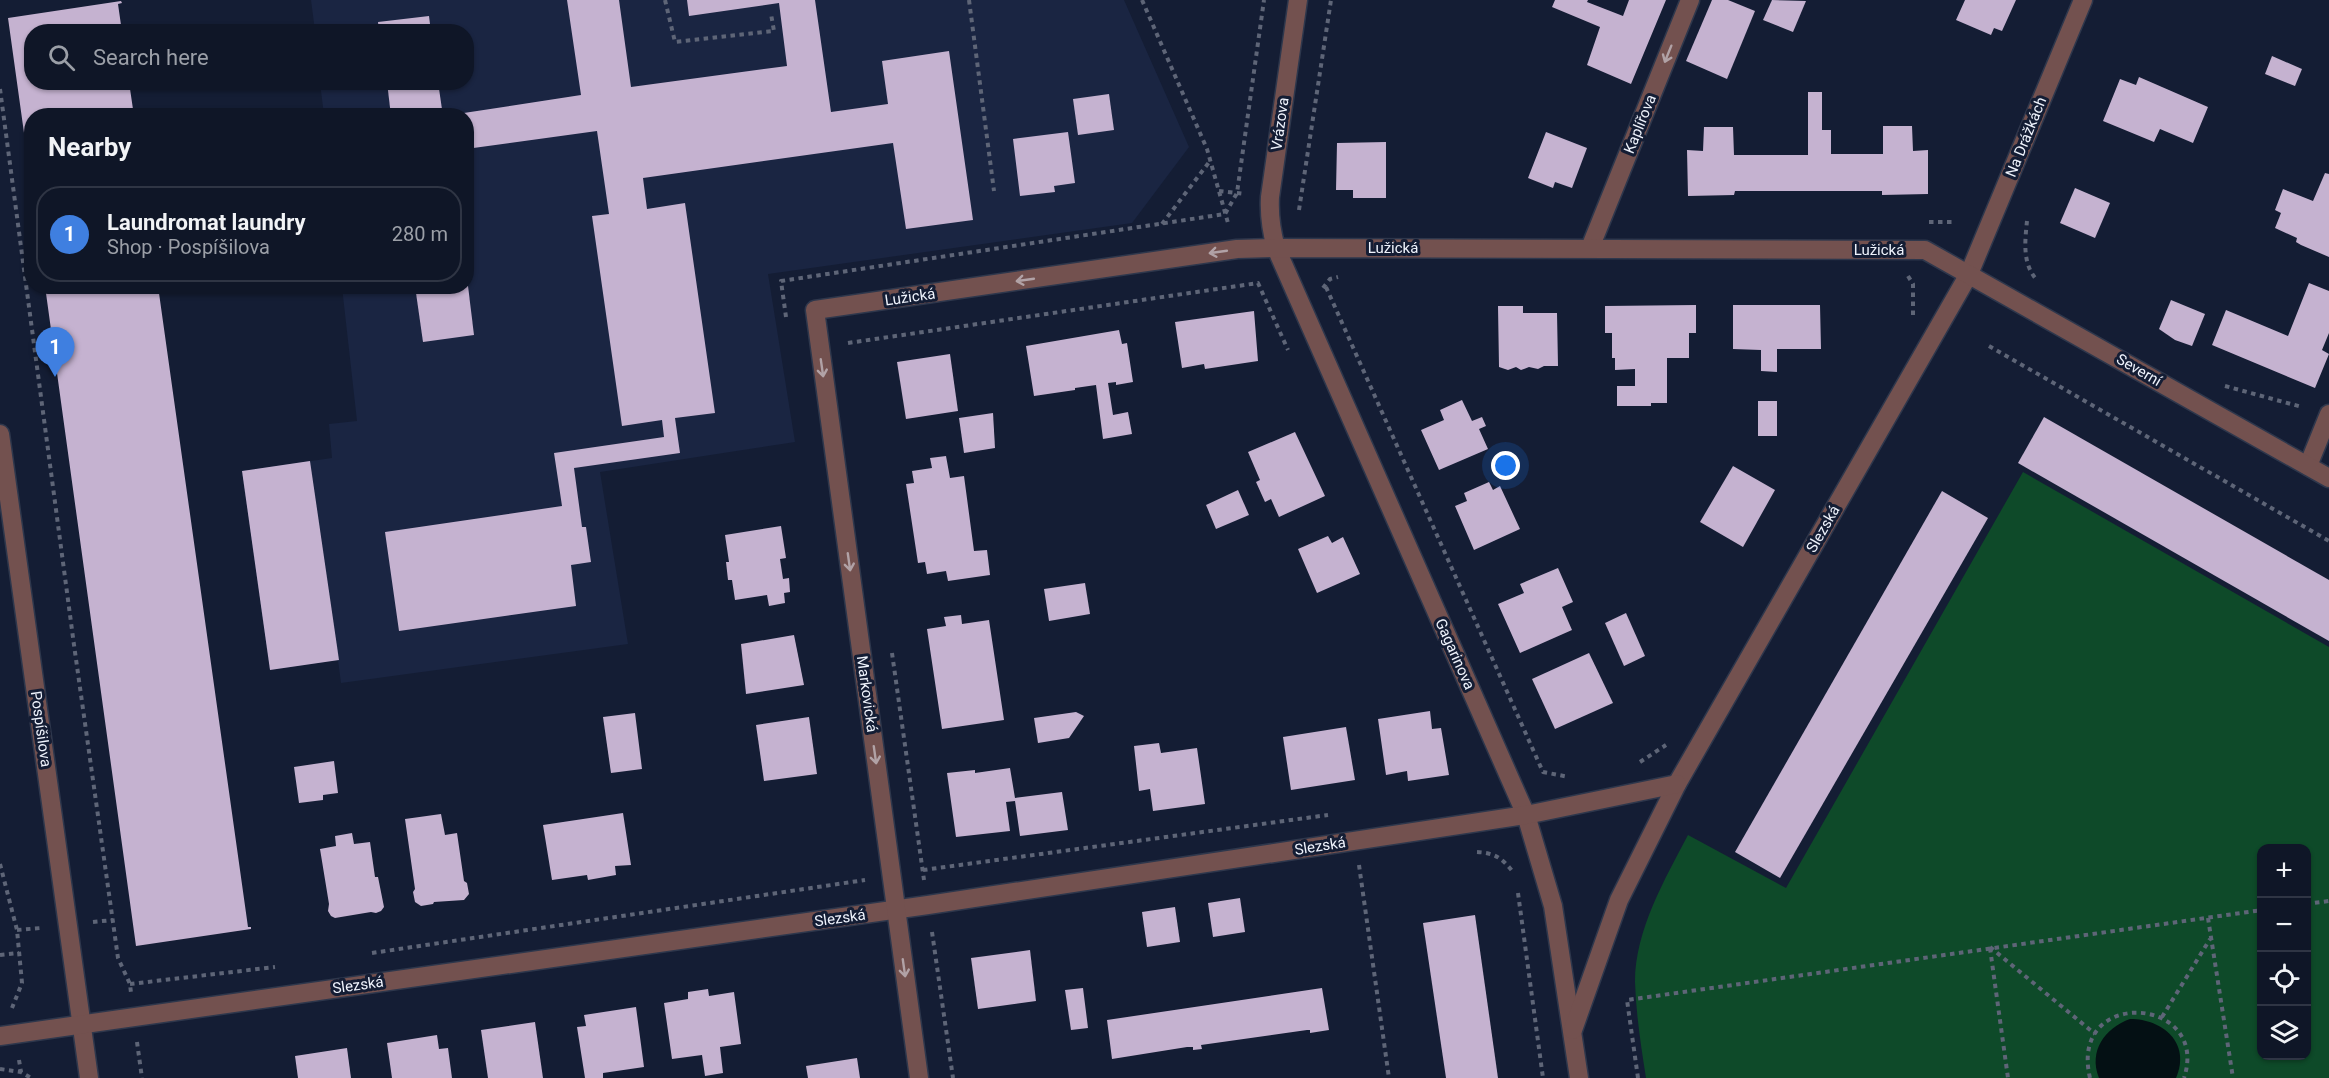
<!DOCTYPE html>
<meta charset="utf-8">
<style>
:root{--surface:#0f1627;--page:#181f2f;--text:#f1f3f6;--muted:#9b9fa7;--line:#2f3544;--accent:#2563eb}
body{margin:0;font-family:Roboto,sans-serif;background:var(--page);color:var(--text)}
.controls{position:absolute;right:18px;bottom:18px;display:grid;overflow:hidden;border-radius:12px;box-shadow:0 2px 4px #0004}
.controls button{width:54px;height:54px;display:grid;place-items:center;padding:0;border:0;border-bottom:2px solid var(--line);background:var(--surface);color:var(--text);font:30px sans-serif}
.you{position:absolute;left:1506px;top:466px;width:21px;height:21px;margin:-15px;border:4px solid #fff;border-radius:50%;background:#1a73e8;box-shadow:0 0 0 9px #1a73e833}
.badge{display:grid;place-items:center;width:39px;height:39px;border-radius:50%;background:var(--accent);color:#fff;font-size:20px;font-weight:700}
.pin{position:absolute;translate:-50% -50px;filter:drop-shadow(0 2px 3px #0008)}
.pin::after{content:'';position:absolute;top:32px;width:21px;height:18px;background:inherit;clip-path:polygon(0 0,100% 0,50% 100%)}
.list{margin:0;padding:0;list-style:none}
h2{display:flex;justify-content:space-between;align-items:center;height:78px;margin:0;padding:0 24px;font-size:26px}
h2 small{font-size:20px;font-weight:400;color:var(--muted)}
.list li{display:grid;grid-template-columns:39px 1fr auto;gap:18px;align-items:center;box-sizing:border-box;height:96px;margin:0 12px 12px;padding:0 12px;border:2px solid var(--line);border-radius:24px}
.list b{display:block;font-size:22px;white-space:nowrap}
.list p{margin:0;font-size:20px;white-space:nowrap;color:var(--muted)}
.list em{font-size:20px;font-style:normal;color:var(--muted)}
.icon{flex:none;width:33px;height:33px;fill:none;stroke:currentColor;stroke-width:2;stroke-linecap:round;stroke-linejoin:round}
.map{position:relative;flex:none;width:2329px;height:1078px;overflow:hidden}
.search{position:absolute;background:var(--surface);box-shadow:0 2px 4px #0004;left:24px;top:24px;width:450px;height:66px;display:flex;align-items:center;gap:15px;box-sizing:border-box;padding:0 21px;border-radius:24px;color:var(--muted);font-size:22px}
.panel{position:absolute;background:var(--surface);box-shadow:0 2px 4px #0004;left:24px;top:108px;width:450px;height:186px;border-radius:24px}
.map>svg:first-child{display:block}
.built{fill:#1a2542}
.green{fill:#0e4a29;fill-rule:evenodd}
.water{fill:#041014}
.building{fill:#c5b2d0}
.lines{fill:none;stroke-linecap:round;stroke-linejoin:round}
.minor-casing{stroke:#2e374c;stroke-width:21}
.path{stroke:#5e6577;stroke-width:4;stroke-dasharray:4.5 4.5;stroke-linecap:butt}
.minor{stroke:#73514f;stroke-width:18}
.oneway{stroke:#b1a2a6}
.labels{text-anchor:middle;dominant-baseline:central;stroke-width:6;stroke-linejoin:round;paint-order:stroke}
.street-label{font-size:15px;fill:#eff3fc;stroke:#141d34}
</style>
<div class="map">
<svg width="2329" height="1078" viewBox="0 0 2329 1078">
<rect width="100%" height="100%" fill="#141d34"/>
<path class="built" d="M311,0h813l65,147 -57,76 -364,51 27,168 -195,30 28,172 -287,39 -3,-23 -68,10 -28,-199 90,-13 -3,-34 28,-3 -15,-134 124,-1v-170l-142,-1 -4,-32 146,-1v-50l-151,-1z"/>
<path class="green" d="M2023,472l306,175v431h-683c-5,-32 -10,-64 -11,-96 0,-52 30,-103 53,-147l98,53zM2262,848h44v208h-44z"/>
<path class="water" d="M2130,1019c33,0 61,24 46,59h-77c-11,-27 6,-50 31,-59z"/>
<g class="building">
<path d="M567,0h52l12,87 156,-21 -8,-63 -90,13 -2,-16h128l16,112 57,-8 -6,-43 67,-10 24,169 -67,9 -13,-86 -250,35 4,31 38,-6 30,210 -40,5 5,35 -106,15 8,59h4l5,35 -20,3 5,41 -177,25 -14,-99 177,-26 -8,-53 110,-16 -2,-17 -40,6 -30,-210 17,-2 -12,-83 -131,18v-33h-22l137,-21z"/>
<path d="M1555,0h33l-1,2 36,14 6,-16h37l-35,84 -44,-19 13,-38 -48,-20z"/>
<path d="M1712,0h16l27,11 -28,68 -41,-18z"/>
<path d="M1772,0l34,1 -13,31 -30,-12z"/>
<path d="M1965,0h51l-14,31 -8,-3 -3,7 -35,-15z"/>
<path d="M121,1l1,2 -4,1 4,28h-90v50h97l5,34h-102l-2,60 -22,-158z"/>
<path d="M429,16l2,16h-52l-1,-10z"/>
<path d="M2272,56l30,13 -7,17 -30,-12z"/>
<path d="M2139,77l69,30 -15,36 -33,-14 -6,13 -51,-21 17,-42 16,6z"/>
<path d="M387,82h51l5,34h-52z"/>
<path d="M1808,92h14v38h9v24h52v-28h29l1,25 15,-1v44l-46,1v-4h-147l-1,4 -46,1 -1,-46 16,1 1,-24h29l1,28h74z"/>
<path d="M1109,94l5,36 -36,5 -5,-36z"/>
<path d="M1068,132l7,51 -21,3 1,6 -35,4 -7,-57z"/>
<path d="M1546,132l41,16 -15,40 -17,-6 -2,6 -25,-10z"/>
<path d="M1386,142v56h-33v-8h-17l1,-47z"/>
<path d="M2325,173l4,1v83l-28,-12 -5,-3 1,-4 -22,-10 6,-15 -6,-3 8,-21 30,12z"/>
<path d="M2075,188l35,15 -15,35 -35,-15z"/>
<path d="M2309,283l20,8v42l-7,17 7,4 -14,34 -103,-43 14,-35 62,26z"/>
<path d="M45,286h113l90,641h3v2l-115,17z"/>
<path d="M415,286h53l6,49 -51,7z"/>
<path d="M2171,300l34,14 -13,32 -17,-6 -16,-11z"/>
<path d="M1696,305v28h-7v25h-22v45h-16v3h-34v-20h18v-17l-20,1v-12h-3v-25h-7v-27z"/>
<path d="M1733,305h87l1,44h-44v23l-16,-1v-21l-28,-1z"/>
<path d="M1498,306h25v7h34l1,53h-14l-6,3 -9,-2 -8,3 -5,-3 -8,3 -9,-3z"/>
<path d="M1254,311l4,50 -53,8 -1,-5 -22,4 -7,-46z"/>
<path d="M1119,330l3,14 5,-1 6,39 -17,3v-3l-8,1 5,32 15,-3 4,22 -29,5 -7,-54 -21,3v2l-41,6 -8,-50z"/>
<path d="M950,354l8,57 -52,8 -9,-57z"/>
<path d="M1462,400l10,21 10,-4 4,9 -7,3 9,20 -49,21 -18,-40 23,-10 -4,-10z"/>
<rect x="1758" y="401" width="19" height="35"/>
<path d="M993,413l2,35 -31,5 -5,-35z"/>
<path d="M2044,417l285,163v61l-311,-178z"/>
<path d="M1295,432l30,64 -46,21 -8,-18 -6,3 -9,-20 4,-2 -12,-28z"/>
<path d="M946,456l4,22 14,-2 10,75 13,-1 3,25 -42,6 -2,-10 -19,3 -2,-12 -7,1 -12,-79 8,-1 -2,-12 20,-3 -2,-10z"/>
<path d="M310,461l29,199 -69,10 -28,-199z"/>
<path d="M1733,466l42,24 -32,57 -43,-25z"/>
<path d="M1489,482l4,8 7,-4 20,43 -46,21 -19,-44 12,-5 -3,-8z"/>
<path d="M1238,490l11,25 -33,14 -10,-24z"/>
<path d="M1942,491l46,27 -208,360 -45,-26z"/>
<path d="M781,526l5,32 -6,1 3,20 6,-1 1,14 -6,1 1,10 -16,3 -2,-11 -32,5 -3,-20h-4l-2,-18h3l-4,-27z"/>
<path d="M1328,536l4,7 11,-6 17,37 -43,19 -19,-44z"/>
<path d="M1558,568l15,34 -11,5 10,23 -52,23 -22,-49 26,-11 -4,-9z"/>
<path d="M1085,583l5,31 -41,7 -5,-32z"/>
<path d="M1626,613l19,43 -21,10 -19,-43z"/>
<path d="M961,615l1,9 27,-4 15,100 -62,9 -15,-100 19,-3 -2,-9z"/>
<path d="M794,635l10,50 -58,9 -5,-50z"/>
<path d="M1589,653l24,50 -58,26 -23,-50z"/>
<path d="M1430,711l2,18 9,-1 8,47 -41,6 -1,-10 -21,4 -8,-56z"/>
<path d="M1076,712l8,4 -15,22 -31,5 -4,-25z"/>
<path d="M635,713l7,56 -31,4 -8,-56z"/>
<path d="M809,717l8,57 -53,7 -8,-56z"/>
<path d="M1346,727l9,53 -64,10 -8,-53z"/>
<path d="M1159,743l2,10 36,-5 8,56 -52,7 -3,-22 -11,2 -5,-45z"/>
<path d="M334,761l4,32 -15,2v5l-24,3 -5,-36z"/>
<path d="M1010,768l5,30 47,-6 6,38 -48,6 -5,-35 -9,1 4,29 -54,6 -9,-64 28,-3v3z"/>
<path d="M623,813l8,52 -16,1 1,9 -28,5 -1,-5 -35,5 -9,-55z"/>
<path d="M441,814l4,21 12,-2 7,48 3,2 2,11 -5,6 -30,2 -1,2 -12,2 -6,-4 -2,-10 2,-3 -10,-70z"/>
<path d="M352,833l2,11 16,-2 5,35h3l6,30 -3,4 -5,2 -5,-1 -36,6 -4,-2 -3,-5 1,-7 -9,-55 16,-3 -1,-10z"/>
<path d="M1240,898l5,34 -32,5 -5,-34z"/>
<path d="M1175,907l5,35 -33,5 -5,-35z"/>
<path d="M1475,915l23,163h-52l-23,-155z"/>
<path d="M1030,950l6,51 -58,8 -7,-51z"/>
<path d="M1083,988l5,40 -17,2 -6,-40z"/>
<path d="M1322,988l7,42 -19,3v-3h-3l-106,15 1,4 -9,1v-3h-6l-75,12 -5,-39z"/>
<path d="M708,989l1,7 25,-4 7,52 -21,3 3,26 -18,3 -3,-21 -30,4 -8,-56 24,-4v-7z"/>
<path d="M636,1007l8,60 -41,6v5h-18l-8,-51 9,-1 -2,-11z"/>
<path d="M535,1022l8,56h-55l-7,-48z"/>
<path d="M437,1035l2,14 9,-1 4,30h-60l-5,-35z"/>
<path d="M347,1048l4,30h-53l-3,-22z"/>
<path d="M857,1058l3,20h-52l-2,-12z"/>
</g>
<g class="lines">
<defs>
<g id="minor">
<path d="M1298,0l-28,197c-1,18 1,33 6,51l250,567 27,91 26,172"/>
<path d="M1590,248l100,-248"/>
<path d="M0,434l89,644"/>
<path d="M2308,466l21,-52"/>
<path d="M1573,1030l46,-130 58,-116 292,-510 114,-274"/>
<path d="M0,1036l928,-131 598,-90 151,-31"/>
<path d="M919,1078l-104,-768 422,-61 39,-1 649,2 404,228"/>
</g>
</defs>
<use href="#minor" class="minor-casing"/>
<g class="path">
<path d="M665,0l10,42 99,-11 -3,-17"/>
<path d="M969,0l25,191"/>
<path d="M1142,0l65,149 21,74"/>
<path d="M0,89l74,556 44,313 12,26 1,9"/>
<path d="M1219,191l26,3"/>
<path d="M1299,210l32,-210"/>
<path d="M2027,221c-2,20 -5,43 10,59"/>
<path d="M1929,222h25"/>
<path d="M1162,224l48,-63"/>
<path d="M1908,276l5,8v31"/>
<path d="M1326,287l217,485 26,5"/>
<path d="M1323,288l7,-9 8,-2"/>
<path d="M786,317l-5,-36 444,-67 12,-21 27,-193"/>
<path d="M848,343l410,-60 30,67"/>
<path d="M1989,346l340,195"/>
<path d="M2225,386l77,21"/>
<path d="M892,653l32,227"/>
<path d="M1640,762l26,-17"/>
<path d="M1477,852c18,1 25,6 36,20"/>
<path d="M0,864l17,66 5,53 -10,25"/>
<path d="M1359,865l30,213"/>
<path d="M923,870l405,-55"/>
<path d="M1518,893l25,185"/>
<path d="M2306,904l23,-3"/>
<path d="M2208,918l25,160"/>
<path d="M93,922l20,-2"/>
<path d="M17,930l24,-2"/>
<path d="M932,932l21,146"/>
<path d="M1990,947l105,87"/>
<path d="M1990,948l18,130"/>
<path d="M372,953l493,-73"/>
<path d="M0,955l19,-2"/>
<path d="M130,984l145,-17"/>
<path d="M2162,1017l48,-78"/>
<path d="M137,1042l5,36"/>
<path d="M19,1060l2,12"/>
<path d="M0,1069l21,3 10,6"/>
<path d="M1638,1078l-11,-78 635,-90"/>
<path d="M2090,1078c-22,-92 121,-82 94,0"/>
</g>
<use href="#minor" class="minor"/>
</g>
<defs><path id="oneway-shaft" d="M-6 0H5M1.5-3L5.5 0L1.5 3" fill="none" stroke-width="1.6" stroke-linecap="round" stroke-linejoin="round" transform="scale(1.5)"/></defs>
<g class="oneway">
<use href="#oneway-shaft" transform="translate(1668 54) rotate(112)"/>
<use href="#oneway-shaft" transform="translate(1218 252) rotate(172)"/>
<use href="#oneway-shaft" transform="translate(1025 280) rotate(172)"/>
<use href="#oneway-shaft" transform="translate(822 368) rotate(82)"/>
<use href="#oneway-shaft" transform="translate(849 562) rotate(82)"/>
<use href="#oneway-shaft" transform="translate(875 755) rotate(82)"/>
<use href="#oneway-shaft" transform="translate(904 968) rotate(82)"/>
</g>
<g class="labels">
<g class="street-label">
<text transform="translate(1280 124) rotate(-82)">Vrázova</text>
<text transform="translate(1640 124) rotate(-68)">Kaplířova</text>
<text transform="translate(2026 137) rotate(-68)">Na Drážkách</text>
<text x="1393" y="248">Lužická</text>
<text x="1879" y="250">Lužická</text>
<text transform="translate(910 297) rotate(-8)">Lužická</text>
<text transform="translate(2139 370) rotate(30)">Severní</text>
<text transform="translate(1823 529) rotate(-60)">Slezská</text>
<text transform="translate(1455 654) rotate(66)">Gagarinova</text>
<text transform="translate(867 694) rotate(82)">Markovická</text>
<text transform="translate(41 729) rotate(82)">Pospíšilova</text>
<text transform="translate(1320 846) rotate(-9)">Slezská</text>
<text transform="translate(840 918) rotate(-8)">Slezská</text>
<text transform="translate(358 985) rotate(-8)">Slezská</text>
</g>
</g>
</svg>
<div class="controls">
<button>+</button>
<button>−</button>
<button><svg class="icon" aria-label="locate" viewBox="0 0 24 24"><circle cx="12" cy="12" r="6"/><path d="M12 2v4M12 18v4M2 12h4M18 12h4"/></svg></button>
<button><svg class="icon" aria-label="layers" viewBox="0 0 24 24"><path d="M12 4l9 5-9 5-9-5zM3 14l9 5 9-5"/></svg></button>
</div>
<div class="you"></div>
<div class="pin badge" style="left:55px;top:377px;background:#3f7fe0">1</div>
<div class="search"><svg class="icon" aria-label="search" viewBox="0 0 24 24"><circle cx="10" cy="10" r="6"/><path d="M15 15l6 6"/></svg>Search here</div>
<section class="panel">
<h2>Nearby<small></small></h2>
<ul class="list">
<li><span class="badge" style="background:#3f7fe0">1</span><div><b>Laundromat laundry</b><p>Shop · Pospíšilova</p></div><em>280 m</em></li>
</ul>
</section>
</div>
